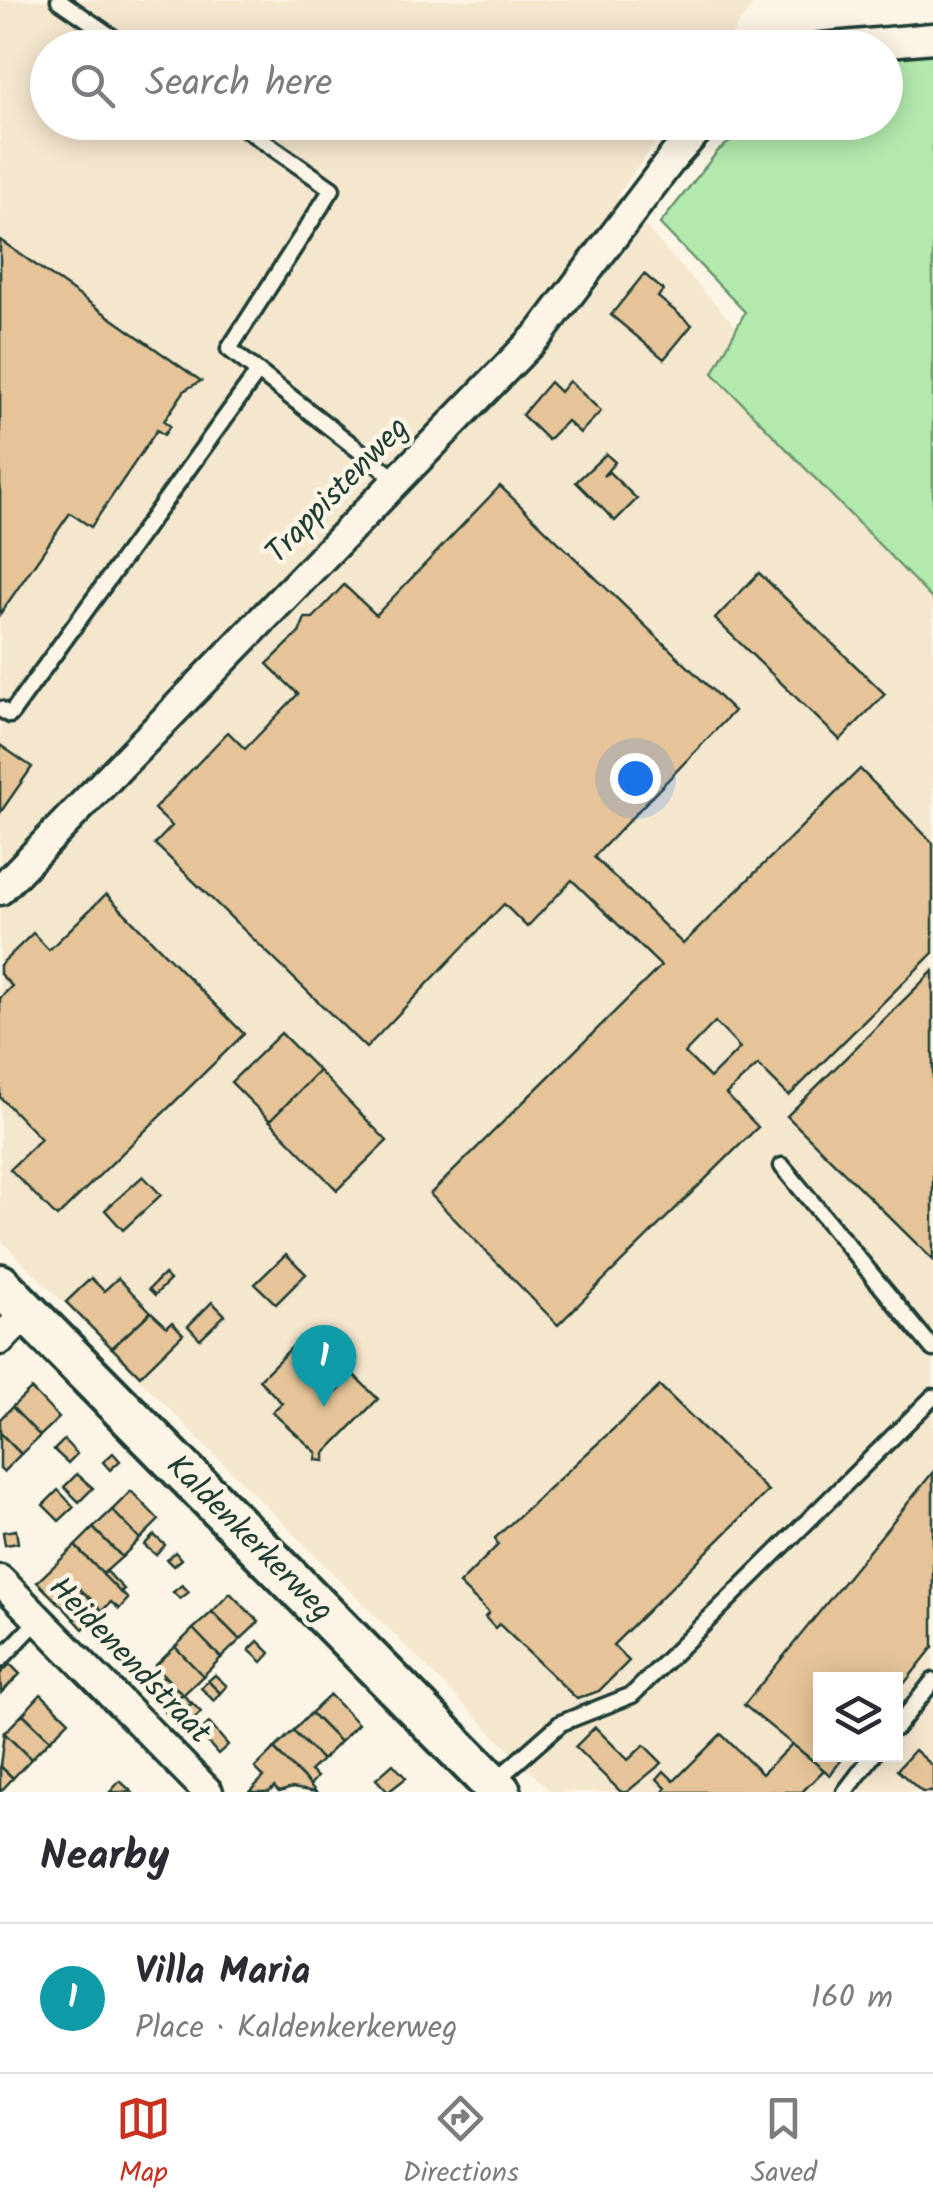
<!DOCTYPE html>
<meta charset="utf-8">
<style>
:root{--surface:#fff;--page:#f2f2f3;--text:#2b2b33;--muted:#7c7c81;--line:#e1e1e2;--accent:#c8321e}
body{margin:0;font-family:Kalam,sans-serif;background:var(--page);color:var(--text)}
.controls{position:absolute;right:30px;bottom:30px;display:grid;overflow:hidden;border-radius:0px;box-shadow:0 5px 25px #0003}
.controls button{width:90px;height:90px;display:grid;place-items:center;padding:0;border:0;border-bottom:2px solid var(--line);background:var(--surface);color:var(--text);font:50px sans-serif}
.you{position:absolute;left:635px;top:778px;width:35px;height:35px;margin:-25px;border:8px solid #fff;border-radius:50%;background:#1a73e8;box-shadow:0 0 0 15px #1a73e833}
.badge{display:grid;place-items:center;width:65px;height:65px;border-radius:50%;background:var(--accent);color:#fff;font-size:32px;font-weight:700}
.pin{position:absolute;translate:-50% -82px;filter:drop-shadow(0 2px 5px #0008)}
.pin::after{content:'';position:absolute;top:52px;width:35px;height:30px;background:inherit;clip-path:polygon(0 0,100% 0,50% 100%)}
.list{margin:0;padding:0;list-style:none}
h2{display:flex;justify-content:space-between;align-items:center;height:130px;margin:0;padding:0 40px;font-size:42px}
h2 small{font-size:32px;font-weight:400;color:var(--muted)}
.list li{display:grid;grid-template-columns:65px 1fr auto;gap:30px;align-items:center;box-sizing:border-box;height:150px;padding:0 40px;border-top:2px solid var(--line)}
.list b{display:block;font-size:38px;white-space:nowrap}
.list p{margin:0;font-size:32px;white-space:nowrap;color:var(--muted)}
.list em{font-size:32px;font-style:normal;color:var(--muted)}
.icon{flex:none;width:55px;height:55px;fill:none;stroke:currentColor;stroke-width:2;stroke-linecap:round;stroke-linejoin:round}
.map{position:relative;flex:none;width:933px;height:1792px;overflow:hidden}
.search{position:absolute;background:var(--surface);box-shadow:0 5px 25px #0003;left:30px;right:30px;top:30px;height:110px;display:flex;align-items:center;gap:25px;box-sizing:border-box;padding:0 35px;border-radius:55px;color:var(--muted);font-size:38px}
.sheet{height:280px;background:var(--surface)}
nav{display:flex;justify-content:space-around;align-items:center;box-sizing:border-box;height:140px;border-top:2px solid var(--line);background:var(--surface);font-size:28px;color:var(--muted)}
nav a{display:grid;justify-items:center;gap:5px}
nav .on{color:var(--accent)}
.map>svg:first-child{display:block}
.built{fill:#f5e6ce;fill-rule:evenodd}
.green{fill:#b2eaad;stroke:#689470;stroke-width:2.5}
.building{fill:#e6c498;stroke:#1f3d34;stroke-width:2.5;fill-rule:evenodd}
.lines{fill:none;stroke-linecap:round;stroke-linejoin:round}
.service-casing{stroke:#1f3d34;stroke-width:21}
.minor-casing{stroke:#1f3d34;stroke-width:35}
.secondary-casing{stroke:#1f3d34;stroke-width:48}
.service{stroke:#fcf5e5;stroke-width:14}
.minor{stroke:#fcf5e5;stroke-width:28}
.secondary{stroke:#fcf5e5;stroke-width:40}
.labels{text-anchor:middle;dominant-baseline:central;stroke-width:9;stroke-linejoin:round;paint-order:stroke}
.street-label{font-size:32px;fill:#1f3d34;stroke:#fcf5e5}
</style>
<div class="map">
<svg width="933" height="1792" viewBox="0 0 933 1792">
<rect width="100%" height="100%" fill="#fcf5e5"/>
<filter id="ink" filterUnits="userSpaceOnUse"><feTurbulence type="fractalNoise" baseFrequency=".01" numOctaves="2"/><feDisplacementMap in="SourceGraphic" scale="20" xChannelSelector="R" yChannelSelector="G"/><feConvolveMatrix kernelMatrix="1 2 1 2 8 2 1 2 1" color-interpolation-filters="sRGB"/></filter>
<g filter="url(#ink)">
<path class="built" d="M0,0h756l-34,47 -674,1v74l621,1 -52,73 316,347v1249h-382l-551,-553zM820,1680h76v74h-76z"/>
<path class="green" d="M933,34v566l-220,-227 32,-61 -85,-88 58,-73 36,-28 132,-1v-69z"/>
<g class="building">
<path d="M0,240l201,141 -16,9 -21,31 6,5 -6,9 -7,-5 -66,97 -21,-14 -70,101z"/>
<path d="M644,274l19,16 -5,7 34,28 -28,34 -53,-44z"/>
<path d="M569,381l32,30 -21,22 -13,-12 -19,19 -26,-25 28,-33 10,10z"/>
<path d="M606,454l9,8 -12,14 6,-4 28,27 -22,22 -39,-39z"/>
<path d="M500,486l234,225 -140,146 89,87 177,-175 73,74v110l-144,143 -31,-31 -32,29 32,33 -200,198 -128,-131 231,-228 -89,-86 -45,47 -23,-23 -138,144 -211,-204 17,-18 -18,-17 74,-77 17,17 53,-55 -31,-30 32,-31 6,-15h8l31,-33 32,30zM715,1022l25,26 -30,30 -25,-25z"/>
<path d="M759,573l126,121 -45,46 -125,-121z"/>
<path d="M0,745l32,22 -32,46z"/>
<path d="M106,894l138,140 -187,183 -47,-48 31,-30 -41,-42v-99l12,-12 -12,-12v-9l33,-32 16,17z"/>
<path d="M933,971v289l-146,-144z"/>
<path d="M281,1033l38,38 -49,50 -39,-39z"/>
<path d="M319,1071l68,70 -50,49 -67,-69z"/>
<path d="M143,1176l18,19 -38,35 -18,-20z"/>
<path d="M286,1254l20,20 -30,30 -21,-20z"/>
<path d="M164,1274l6,6 -15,15 -6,-6z"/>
<path d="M91,1278l13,13 14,-13 33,34 -39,36 -46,-46z"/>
<path d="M212,1302l13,13 -25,24 -12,-13z"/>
<path d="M151,1312l16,15 5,-5 11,12 -43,42 -28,-28z"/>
<path d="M293,1346l44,46 17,-17 24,24 -53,54v8l-9,-1 1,-7 -45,-41 10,-9 -23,-23z"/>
<path d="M660,1386l108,105 -155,154 16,16 -30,30 -22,8 -78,-75 -4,4 -10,-11 4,-4 -30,-29 39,-39 -3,-7z"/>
<path d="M31,1389l28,29 -19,18 -28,-29z"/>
<path d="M12,1407l28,29 -19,18 -21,-21v-14z"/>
<path d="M0,1433l21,21 -18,18 -3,-3z"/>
<path d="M64,1440l13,14 -9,9 -14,-13z"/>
<path d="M113,1453l7,8 -10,9 -7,-8z"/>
<path d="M933,1472v175l-37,47v-14h-76v74h26l-16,21 -86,-70z"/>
<path d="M77,1474l16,14 -14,14 -15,-15z"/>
<path d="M58,1490l16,17 -15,14 -16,-16z"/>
<path d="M131,1491l28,29 -19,19 -28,-29z"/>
<path d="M112,1510l28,29 -18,18 -29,-29z"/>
<path d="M93,1528l29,29 -19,17 -28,-28z"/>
<path d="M16,1530l2,13 -13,2 -2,-13z"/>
<path d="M154,1535l11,10 -9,10 -12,-10z"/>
<path d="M75,1546l53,53 -9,10 -8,-7 -9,9 -29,-28 -17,18 -19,-19z"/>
<path d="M175,1552l6,7 -8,7 -6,-6z"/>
<path d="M106,1571l18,18 -4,3 -17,-17z"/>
<path d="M73,1583l10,9 -18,17 -9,-8z"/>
<path d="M182,1585l7,7 -9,7 -7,-7z"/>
<path d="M83,1592l10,9 -19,18 -9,-10z"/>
<path d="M230,1593l29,29 -19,18 -28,-28z"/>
<path d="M93,1601l9,10 -19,18 -9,-10z"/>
<path d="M212,1612l28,28 -19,18 -28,-29z"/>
<path d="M193,1629l28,29 -18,18 -28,-29z"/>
<path d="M258,1641l12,12 -8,9 -13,-12z"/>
<path d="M175,1647l28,29 -20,19 -28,-29z"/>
<path d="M10,1664l10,10 -19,19 -1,-19z"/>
<path d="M215,1675l12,11 -7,7 -12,-12z"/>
<path d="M164,1676l9,9 -17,17 -10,-9z"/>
<path d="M208,1681l12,12 -6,8 -13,-13z"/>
<path d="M173,1685l9,9 -18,17 -8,-9z"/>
<path d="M41,1694l28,27 -19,19 -27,-26z"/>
<path d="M182,1694l10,9 -18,18 -10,-10z"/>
<path d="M330,1695l28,29 -18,18 -29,-29z"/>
<path d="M192,1703l9,9 -18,18 -9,-9z"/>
<path d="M311,1713l29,29 -18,18 -29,-29z"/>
<path d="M23,1714l27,26 -19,19 -27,-26z"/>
<path d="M209,1723l19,22 -10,9 -19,-22z"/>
<path d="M595,1727l33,33 16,-15 18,18 -35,29h-6l-46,-45z"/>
<path d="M293,1731l29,29 -12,11 7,6 -7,8 -36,-36z"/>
<path d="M4,1733l27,26 -18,19 -13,-12z"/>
<path d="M721,1734l41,40 30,-30 32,26 -22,22h-139l3,-4 -9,-9 7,-8 10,10z"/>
<path d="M274,1749l36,36 6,7 -24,-4 -13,4 -5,-5 -5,5h-20l15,-15 -9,-9z"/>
<path d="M915,1750l18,16v26h-11l-25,-22z"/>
<path d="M393,1764l13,14 -18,14 -12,-13z"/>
<path d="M0,1766l13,12 -13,14z"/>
<path d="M120,1781l12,11h-22z"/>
</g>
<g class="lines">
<defs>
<g id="service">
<path d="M59,0l69,48"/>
<path d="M236,122l96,67 -103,160 168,131"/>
<path d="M0,709l10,6 248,-343"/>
<path d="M782,1166l151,183"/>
<path d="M0,1660l39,-41"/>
<path d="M896,1728l37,-47"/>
<path d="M494,1782l67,-59 71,-28 301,-298"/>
<path d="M845,1792l29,-38"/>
</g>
<g id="minor">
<path d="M821,48l112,-10"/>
<path d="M0,890l540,-557 134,-177 31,-34"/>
<path d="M0,1340l26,-27"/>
<path d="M0,1580l208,212"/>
</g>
<path id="secondary" d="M0,1285l500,507"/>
</defs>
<use href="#service" class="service-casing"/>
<use href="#minor" class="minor-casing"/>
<use href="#secondary" class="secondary-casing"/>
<use href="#service" class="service"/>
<use href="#minor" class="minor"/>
<use href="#secondary" class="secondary"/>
</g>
</g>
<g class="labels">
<g class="street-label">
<text transform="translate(338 491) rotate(-46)">Trappistenweg</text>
<text transform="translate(249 1539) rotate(45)">Kaldenkerkerweg</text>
<text transform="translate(129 1661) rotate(46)">Heidenendstraat</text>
</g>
</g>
</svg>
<div class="controls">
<button><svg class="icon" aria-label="layers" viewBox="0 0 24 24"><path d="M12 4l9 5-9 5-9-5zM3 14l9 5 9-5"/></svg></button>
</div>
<div class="you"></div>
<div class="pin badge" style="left:324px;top:1407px;background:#0f9aa8">1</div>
<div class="search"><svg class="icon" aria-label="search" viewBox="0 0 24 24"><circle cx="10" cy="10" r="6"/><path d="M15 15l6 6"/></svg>Search here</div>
</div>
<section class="sheet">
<h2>Nearby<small></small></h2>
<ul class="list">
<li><span class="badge" style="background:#0f9aa8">1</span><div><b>Villa Maria</b><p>Place · Kaldenkerkerweg</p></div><em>160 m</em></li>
</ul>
</section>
<nav>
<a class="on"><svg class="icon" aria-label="map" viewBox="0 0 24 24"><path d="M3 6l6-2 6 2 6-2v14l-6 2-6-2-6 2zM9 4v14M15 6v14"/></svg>Map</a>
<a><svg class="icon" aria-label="directions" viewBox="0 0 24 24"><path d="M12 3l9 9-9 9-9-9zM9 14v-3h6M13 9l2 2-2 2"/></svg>Directions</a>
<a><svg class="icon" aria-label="saved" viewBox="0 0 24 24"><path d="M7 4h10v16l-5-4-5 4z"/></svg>Saved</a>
</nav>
